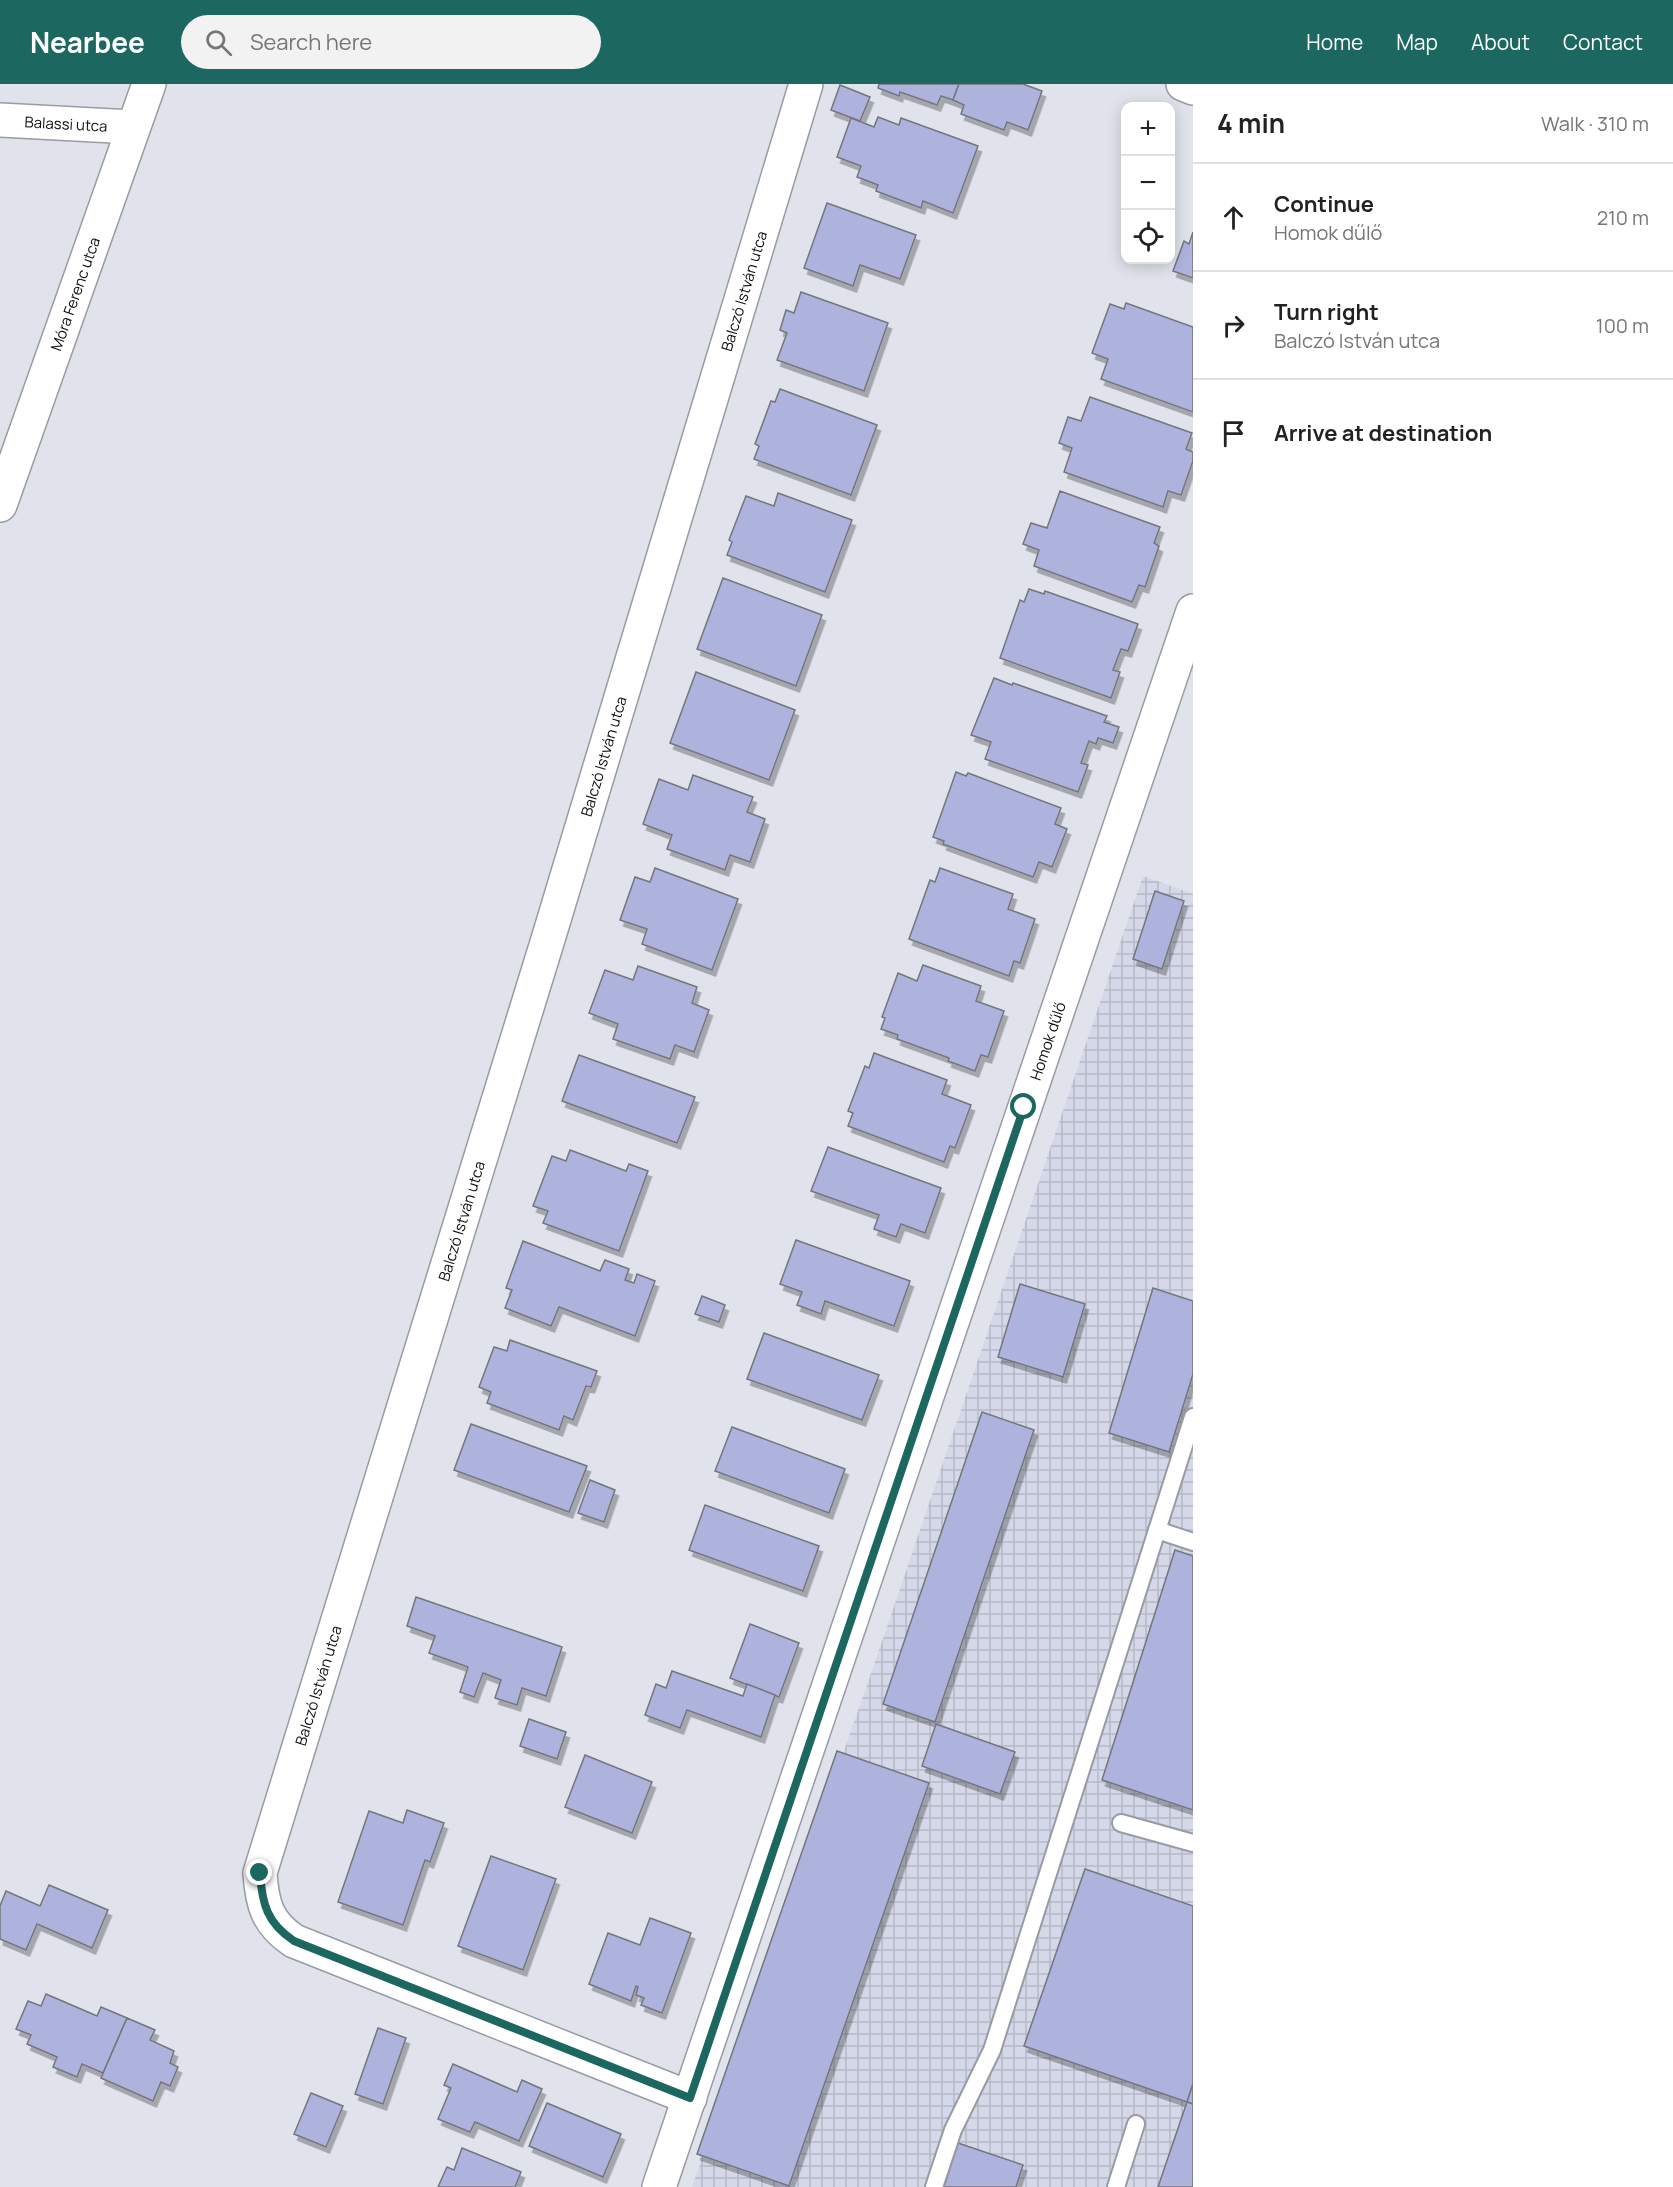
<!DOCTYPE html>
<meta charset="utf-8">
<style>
:root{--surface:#fff;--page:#f2f2f2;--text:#222;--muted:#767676;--line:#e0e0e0;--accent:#1c6760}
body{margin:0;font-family:Manrope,sans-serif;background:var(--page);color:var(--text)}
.controls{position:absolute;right:18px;top:18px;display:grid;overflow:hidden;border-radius:12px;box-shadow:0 3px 15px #0003}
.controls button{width:54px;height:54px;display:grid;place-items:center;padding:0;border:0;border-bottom:2px solid var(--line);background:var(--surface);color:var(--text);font:30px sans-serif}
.stop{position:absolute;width:18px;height:18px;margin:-14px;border:4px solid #1c6760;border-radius:50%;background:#fff}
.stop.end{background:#1c6760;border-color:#fff;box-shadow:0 2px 6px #0008}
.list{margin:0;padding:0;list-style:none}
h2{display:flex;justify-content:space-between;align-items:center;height:78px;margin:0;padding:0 24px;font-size:26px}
h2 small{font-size:20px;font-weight:400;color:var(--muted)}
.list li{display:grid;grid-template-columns:39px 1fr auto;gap:18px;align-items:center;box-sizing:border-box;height:108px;padding:0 24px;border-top:2px solid var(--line)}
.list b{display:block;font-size:22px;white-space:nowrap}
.list p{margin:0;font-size:20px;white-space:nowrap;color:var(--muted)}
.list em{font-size:20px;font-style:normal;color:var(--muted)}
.icon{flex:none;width:33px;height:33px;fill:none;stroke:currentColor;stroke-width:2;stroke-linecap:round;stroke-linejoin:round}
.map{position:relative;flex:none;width:1193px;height:2103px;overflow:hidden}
header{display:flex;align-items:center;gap:36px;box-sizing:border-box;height:84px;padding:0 30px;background:var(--accent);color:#fff}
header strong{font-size:28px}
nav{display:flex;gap:33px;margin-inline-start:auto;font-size:21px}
.search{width:420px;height:54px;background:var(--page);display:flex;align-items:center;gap:15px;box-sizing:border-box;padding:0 21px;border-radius:33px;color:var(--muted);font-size:22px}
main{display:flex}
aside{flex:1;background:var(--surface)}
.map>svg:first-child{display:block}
.industrial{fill:url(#industrial-grid)}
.building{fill:#aeb3de;stroke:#74757e;stroke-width:1.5;filter:url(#shadow)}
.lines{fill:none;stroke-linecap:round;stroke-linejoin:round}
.lane-casing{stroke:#999ba4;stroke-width:20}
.street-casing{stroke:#999ba4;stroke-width:36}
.lane{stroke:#fff;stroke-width:16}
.street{stroke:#fff;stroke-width:33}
.route{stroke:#1c6760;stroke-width:8}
.labels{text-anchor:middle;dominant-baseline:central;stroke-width:5;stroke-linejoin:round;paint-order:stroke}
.street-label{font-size:15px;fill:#0f0f12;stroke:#fff}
</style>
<header>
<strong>Nearbee</strong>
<div class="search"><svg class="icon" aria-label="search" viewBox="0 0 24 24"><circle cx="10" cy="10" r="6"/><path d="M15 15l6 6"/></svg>Search here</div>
<nav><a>Home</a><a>Map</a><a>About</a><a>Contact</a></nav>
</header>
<main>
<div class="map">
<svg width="1193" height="2103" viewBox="0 0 1193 2103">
<defs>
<pattern id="industrial-grid" width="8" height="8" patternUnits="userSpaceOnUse" patternTransform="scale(1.5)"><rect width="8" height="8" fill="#d5d8e8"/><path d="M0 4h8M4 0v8" fill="none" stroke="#b6b8c6"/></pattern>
<filter id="shadow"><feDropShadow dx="3.5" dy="6" stdDeviation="0" flood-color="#0004"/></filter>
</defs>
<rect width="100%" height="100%" fill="#e1e3ec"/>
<path class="industrial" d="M1143,792l50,18v1293h-501l184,-528z"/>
<g class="building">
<path d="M879,0h80l-6,16 -12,-4 -4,9 -37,-13 -1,4 -21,-8z"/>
<path d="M959,0h64l19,7 -14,39 -21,-8 -3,8 -43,-16 3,-9 -11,-5z"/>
<path d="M840,1l30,12 -10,24 -29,-11z"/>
<path d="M878,33l21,8 2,-7 77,28 -25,67 -30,-12 -2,7 -45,-17 2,-6 -21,-8 4,-11 -24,-9 14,-39 23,9z"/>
<path d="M827,119l89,32 -16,44 -40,-14 -7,21 -49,-18z"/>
<path d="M1193,148v46l-20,-7 11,-30 5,3z"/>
<path d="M801,208l87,31 -24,68 -87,-31 10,-27 -7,-3 6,-20 8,3z"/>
<path d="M1126,219l67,24v85l-92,-33 7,-20 -16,-6 18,-49 14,5z"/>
<path d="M780,305l97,36 -26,70 -97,-36 5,-13 -4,-2 16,-43 4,1z"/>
<path d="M1090,313l102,36 -6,16 7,3v9l-12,34 -13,-4 -5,16 -99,-35 8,-24 -13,-5 9,-26 13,4z"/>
<path d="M1060,407l100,36 -6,16 5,3 -14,41 -6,-2 -7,17 -98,-36 5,-16 -16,-6 8,-21 16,5z"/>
<path d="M778,409l74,27 -27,72 -98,-37 5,-13 -3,-2 17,-44 28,10z"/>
<path d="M723,494l99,37 -26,71 -99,-37z"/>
<path d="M1029,505l15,5 1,-3 93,33 -10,27 -7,-2 -8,21 7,2 -9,26 -111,-40 20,-58 4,2z"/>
<path d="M696,588l99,38 -26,70 -99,-37z"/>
<path d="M994,594l18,7 1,-2 94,33 -3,6 15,5 -6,16 -15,-5 -2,6 -7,-3 -8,22 7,2 -10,27 -93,-33 6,-17 -20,-7z"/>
<path d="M956,688l10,4 2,-3 93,35 -6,16 12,5 -15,38 -13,-5 -6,15 -90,-33 1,-3 -11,-4z"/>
<path d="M693,691l60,22 -6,15 18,7 -15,43 -20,-7 -5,15 -58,-21 5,-14 -29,-11 16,-45 29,11z"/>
<path d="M655,784l83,31 -26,71 -70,-26 5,-15 -27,-9 15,-43 15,5z"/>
<path d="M940,784l73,26 -5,15 27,10 -15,44 -6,-2 -5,15 -100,-37 21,-59 5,2z"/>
<path d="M1155,807l29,10 -22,68 -29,-10z"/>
<path d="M923,881l58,21 -5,15 28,10 -16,46 -7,-2 -6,16 -27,-10 1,-3 -52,-19 1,-4 -17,-6 4,-11 -3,-1 16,-44 19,8z"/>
<path d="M638,882l59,21 -5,16 17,7 -15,42 -19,-7 -5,14 -57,-20 5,-15 -29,-11 16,-43 28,10z"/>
<path d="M874,969l73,27 -5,14 29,11 -16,43 -5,-2 -6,16 -96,-36 5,-13 -5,-2 17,-45 4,2z"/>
<path d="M579,971l116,42 -18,46 -115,-42z"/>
<path d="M828,1063l113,41 -16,45 -24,-9 -5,13 -22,-8 5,-14 -68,-24z"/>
<path d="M570,1066l56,21 3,-7 19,7 -29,80 -76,-28 5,-12 -15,-5 19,-50 14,5z"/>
<path d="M796,1156l114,41 -16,45 -69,-25 -4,13 -24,-9 5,-13 -22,-8z"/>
<path d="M523,1157l77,30 5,-11 24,9 -4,11 9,3 3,-9 18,7 -20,55 -76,-29 -8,19 -46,-18 7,-18 -6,-2z"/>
<path d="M1020,1200l65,20 -22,73 -65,-20z"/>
<path d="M1153,1204l40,13v73l-24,78 -60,-19z"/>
<path d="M702,1212l23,9 -6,17 -24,-8z"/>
<path d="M764,1249l115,42 -17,45 -115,-41z"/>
<path d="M510,1256l87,31 -6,16 -5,-1 -13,34 -9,-4 -5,14 -72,-27 4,-11 -12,-5 15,-40 13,4z"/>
<path d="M982,1328l52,18 -99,292 -52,-18z"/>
<path d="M471,1340l116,42 -18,46 -115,-42z"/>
<path d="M732,1343l113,42 -16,44 -114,-42z"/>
<path d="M590,1396l25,10 -11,32 -26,-9z"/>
<path d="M705,1421l114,41 -16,45 -114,-41z"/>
<path d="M1175,1466l18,6v254l-91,-30z"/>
<path d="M416,1513l146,50 -16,49 -24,-8 -5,17 -22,-7 6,-18 -18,-7 -9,24 -14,-5 8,-25 -39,-14 6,-17 -28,-10z"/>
<path d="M750,1540l49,19 -20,54 -49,-19z"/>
<path d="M672,1587l71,25 4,-12 28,11 -14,42 -74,-27 -7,18 -35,-13 11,-31 10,4z"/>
<path d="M529,1635l37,13 -9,27 -37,-13z"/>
<path d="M936,1640l79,28 -15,42 -78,-28z"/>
<path d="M837,1667l92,32 -140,403 -92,-32z"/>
<path d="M585,1671l67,27 -20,51 -67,-26z"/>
<path d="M407,1726l37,13 -14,39 -5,-2 -22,65 -65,-23 31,-91 34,12z"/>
<path d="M491,1772l65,23 -33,91 -65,-24z"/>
<path d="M1085,1785l108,37v178l-6,18 -163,-56z"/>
<path d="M49,1801l59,25 -16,38 -55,-24 -11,26 -26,-11v-33l6,-15 34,15z"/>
<path d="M650,1834l41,15 -29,80 -21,-8 3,-7 -8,-3 2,-8 -2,-1 -5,15 -42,-17 19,-51 32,12z"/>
<path d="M46,1910l51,22 4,-9 26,11 -24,55 -21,-9 -5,13 -24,-10 4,-10 -30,-13 4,-9 -15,-6 12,-28 13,5z"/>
<path d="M127,1934l28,12 -5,10 24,11 -4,12 8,4 -8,19 -9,-4 -8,19 -52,-23z"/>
<path d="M378,1944l28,10 -23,66 -28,-10z"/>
<path d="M453,1980l64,28 5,-12 20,9 -23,52 -44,-19 -5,10 -32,-13 13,-31 -7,-3z"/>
<path d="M1193,2000v20l-6,-2z"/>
<path d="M311,2009l32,13 -17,41 -32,-13z"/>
<path d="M1187,2018l6,2v83h-35z"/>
<path d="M547,2019l74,31 -18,43 -74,-31z"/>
<path d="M958,2059l65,22 -7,22h-72z"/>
<path d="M462,2064l59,24 -6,15h-77l9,-20 7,3z"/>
</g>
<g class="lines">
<defs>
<g id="lane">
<path d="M1157,1446l36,12"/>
<path d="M1121,1739l72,20"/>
<path d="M934,2103l19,-57 39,-80 201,-633"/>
<path d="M1116,2103l20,-63"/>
</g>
<g id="street">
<path d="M1183,0l10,4"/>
<path id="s1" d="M0,36l132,7"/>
<path id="s2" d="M0,421l149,-421"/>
<path id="s3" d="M690,2014l-396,-157c-27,-18 -32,-37 -34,-68l289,-937 257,-852"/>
<path id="s4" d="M659,2103l534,-1576"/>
</g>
</defs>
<use href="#lane" class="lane-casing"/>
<use href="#street" class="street-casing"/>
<use href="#lane" class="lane"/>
<use href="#street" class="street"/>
</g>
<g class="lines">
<path class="route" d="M260,1789c2,31 7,50 34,68l396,157 334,-991"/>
</g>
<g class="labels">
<g class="street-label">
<text stroke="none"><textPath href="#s1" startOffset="66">Balassi utca</textPath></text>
<text stroke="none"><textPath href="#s3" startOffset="2160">Balczó István utca</textPath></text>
<text stroke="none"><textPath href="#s2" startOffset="224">Móra Ferenc utca</textPath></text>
<text stroke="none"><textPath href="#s3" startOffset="1674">Balczó István utca</textPath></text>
<text stroke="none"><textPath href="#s4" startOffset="1210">Homok dűlő</textPath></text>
<text stroke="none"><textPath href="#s3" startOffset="1188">Balczó István utca</textPath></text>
<text stroke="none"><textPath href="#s3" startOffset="702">Balczó István utca</textPath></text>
</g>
</g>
</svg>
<div class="controls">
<button>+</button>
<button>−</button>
<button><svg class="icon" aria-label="locate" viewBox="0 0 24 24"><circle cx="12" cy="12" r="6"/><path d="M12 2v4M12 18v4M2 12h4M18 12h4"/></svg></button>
</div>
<div class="stop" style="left:1024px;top:1023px"></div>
<div class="stop end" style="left:260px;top:1789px"></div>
</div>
<aside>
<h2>4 min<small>Walk · 310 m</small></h2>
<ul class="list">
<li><svg class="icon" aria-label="ahead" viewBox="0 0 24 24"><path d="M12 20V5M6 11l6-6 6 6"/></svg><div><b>Continue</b><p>Homok dűlő</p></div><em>210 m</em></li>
<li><svg class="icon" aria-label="right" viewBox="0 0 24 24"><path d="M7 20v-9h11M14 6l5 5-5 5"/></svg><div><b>Turn right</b><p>Balczó István utca</p></div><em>100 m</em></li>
<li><svg class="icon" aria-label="arrive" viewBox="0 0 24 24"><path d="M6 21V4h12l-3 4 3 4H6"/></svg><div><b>Arrive at destination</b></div></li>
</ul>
</aside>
</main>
